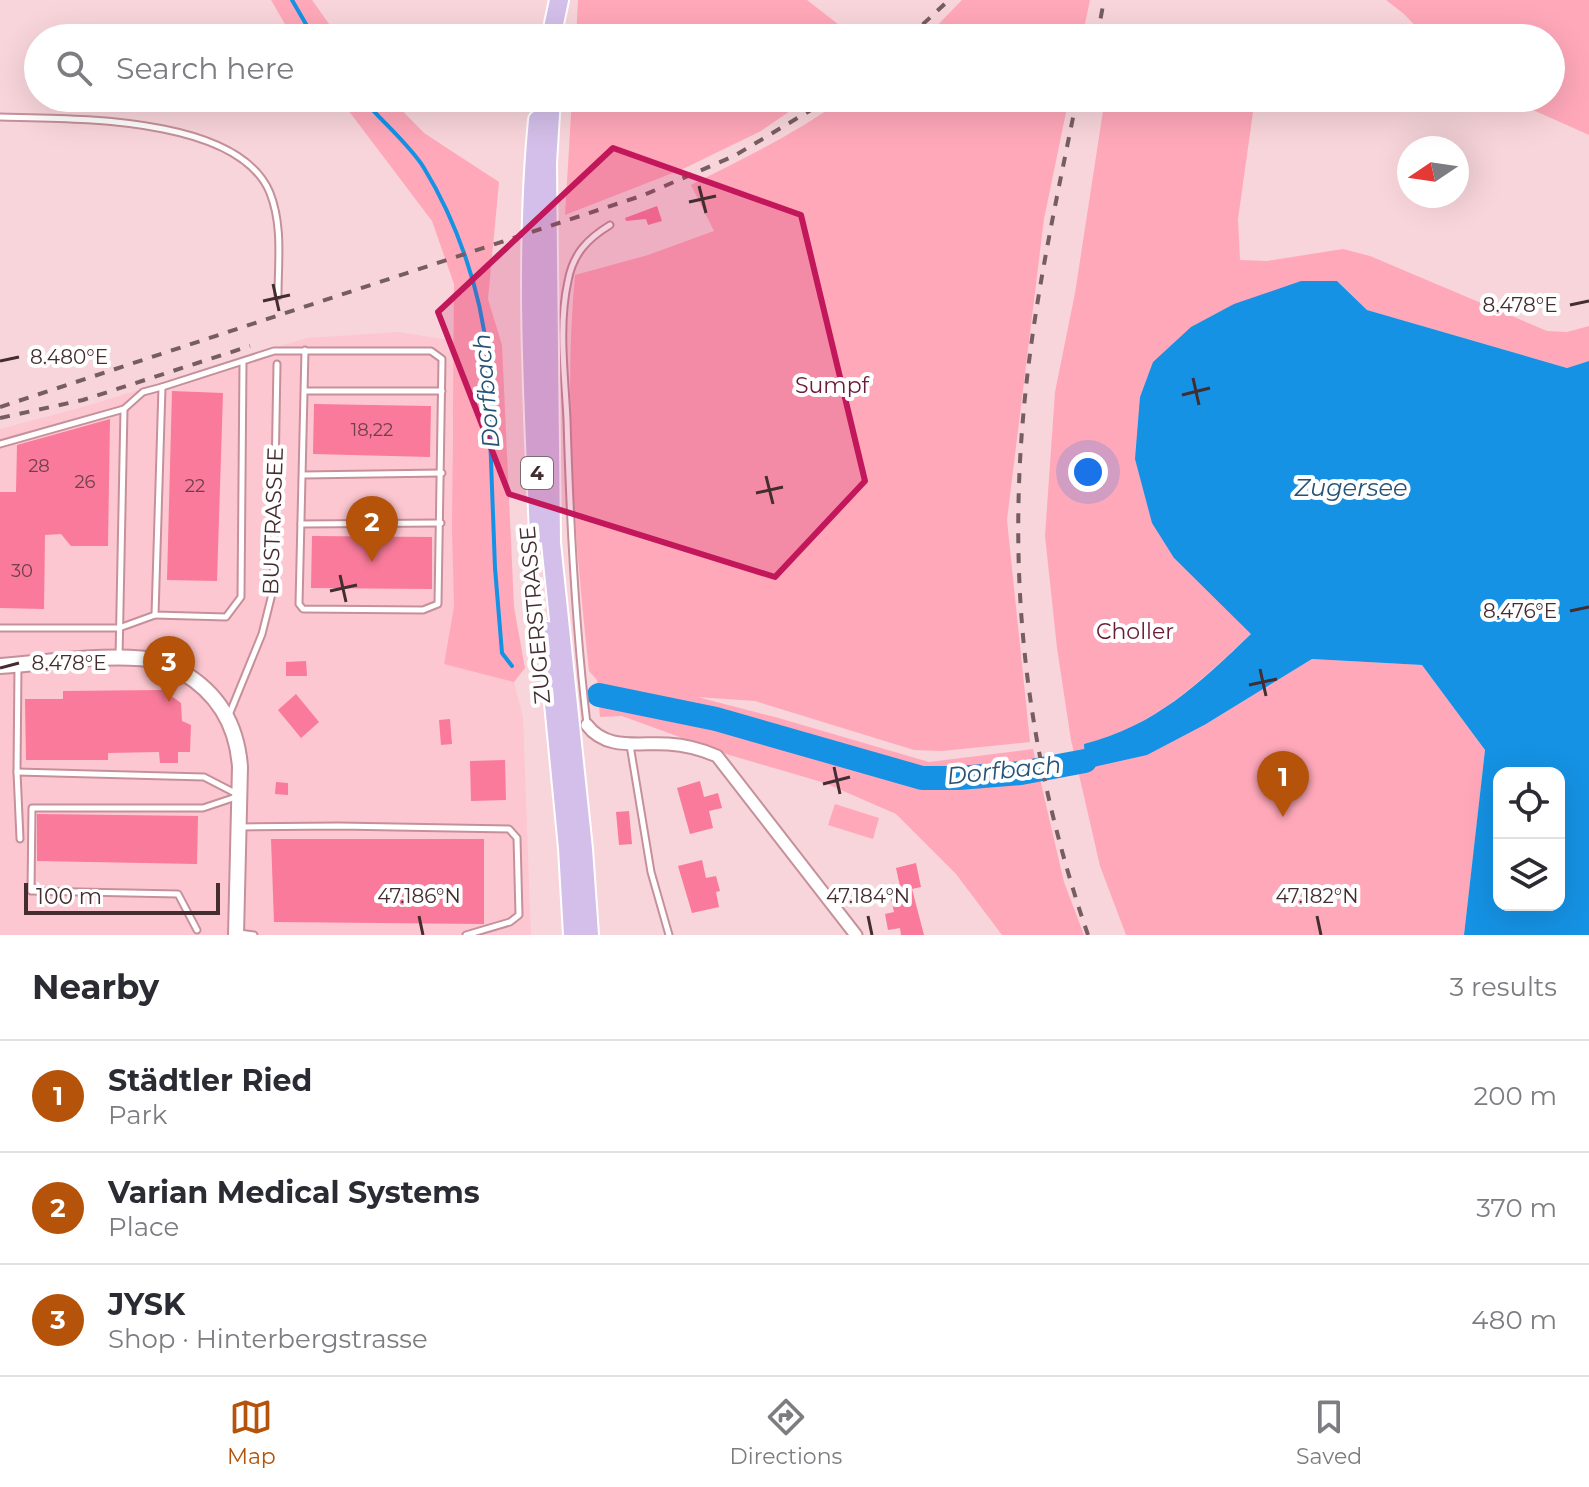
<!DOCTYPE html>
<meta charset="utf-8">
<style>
:root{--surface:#fff;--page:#f2f2f3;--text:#2b2b33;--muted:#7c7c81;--line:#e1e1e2;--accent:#b45309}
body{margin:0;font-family:Montserrat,sans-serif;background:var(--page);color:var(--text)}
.controls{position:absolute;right:24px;bottom:24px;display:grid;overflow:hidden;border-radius:16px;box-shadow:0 8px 32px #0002}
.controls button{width:72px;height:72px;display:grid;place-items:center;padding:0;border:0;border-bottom:2px solid var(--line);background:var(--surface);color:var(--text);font:40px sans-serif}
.compass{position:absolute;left:1397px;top:136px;width:72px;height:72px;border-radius:50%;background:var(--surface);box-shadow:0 8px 32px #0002;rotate:257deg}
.scale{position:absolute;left:24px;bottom:20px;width:196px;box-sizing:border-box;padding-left:8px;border:4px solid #432d31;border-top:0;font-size:22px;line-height:28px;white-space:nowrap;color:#432d31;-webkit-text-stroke:6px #fff;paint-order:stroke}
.you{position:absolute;left:1088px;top:472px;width:28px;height:28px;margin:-20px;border:6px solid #fff;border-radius:50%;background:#1a73e8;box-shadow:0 0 0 12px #1a73e833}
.badge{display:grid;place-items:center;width:52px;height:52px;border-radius:50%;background:var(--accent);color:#fff;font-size:26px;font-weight:700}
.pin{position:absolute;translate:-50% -66px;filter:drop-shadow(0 2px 4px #0008)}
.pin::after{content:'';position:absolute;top:42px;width:28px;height:24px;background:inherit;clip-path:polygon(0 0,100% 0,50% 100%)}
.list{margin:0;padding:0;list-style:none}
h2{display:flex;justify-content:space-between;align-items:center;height:104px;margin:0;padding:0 32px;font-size:34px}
h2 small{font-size:26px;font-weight:400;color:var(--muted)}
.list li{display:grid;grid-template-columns:52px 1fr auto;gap:24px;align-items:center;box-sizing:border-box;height:112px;padding:0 32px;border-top:2px solid var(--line)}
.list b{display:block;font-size:30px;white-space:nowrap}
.list p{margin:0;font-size:26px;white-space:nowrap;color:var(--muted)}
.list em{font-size:26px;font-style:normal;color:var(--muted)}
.icon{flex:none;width:44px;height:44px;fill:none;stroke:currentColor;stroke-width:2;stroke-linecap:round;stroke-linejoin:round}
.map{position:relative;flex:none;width:1589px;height:935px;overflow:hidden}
.search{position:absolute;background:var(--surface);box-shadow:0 8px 32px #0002;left:24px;right:24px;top:24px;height:88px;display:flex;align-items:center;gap:20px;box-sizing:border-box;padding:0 28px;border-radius:44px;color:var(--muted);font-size:30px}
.sheet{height:440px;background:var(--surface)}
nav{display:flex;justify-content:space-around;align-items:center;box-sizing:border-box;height:112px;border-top:2px solid var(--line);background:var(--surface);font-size:22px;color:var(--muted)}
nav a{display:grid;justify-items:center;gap:4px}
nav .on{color:var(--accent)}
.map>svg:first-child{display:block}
.built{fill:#fdc7d1}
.green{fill:#ffa8ba}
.water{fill:#1592e4;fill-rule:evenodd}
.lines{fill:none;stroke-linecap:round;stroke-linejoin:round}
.stream{stroke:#1592e4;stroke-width:4}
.river{stroke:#1592e4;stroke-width:24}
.building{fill:#f97a9a}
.service-casing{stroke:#c6909a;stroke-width:9}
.minor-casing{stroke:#c6909a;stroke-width:15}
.tertiary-casing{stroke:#c6909a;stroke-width:18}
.primary-casing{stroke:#fff;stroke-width:22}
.service{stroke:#fff;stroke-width:5}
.minor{stroke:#fff;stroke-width:11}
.tertiary{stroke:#fff;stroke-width:14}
.primary{stroke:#d4bfea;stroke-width:18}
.rail{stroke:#765d61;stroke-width:4;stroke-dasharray:10 10;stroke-linecap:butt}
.marked{fill:#c2185b;fill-opacity:0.2;stroke:#c2185b;stroke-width:6;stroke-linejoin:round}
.ticks{fill:none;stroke:#432d31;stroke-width:3}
.labels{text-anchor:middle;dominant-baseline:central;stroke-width:8;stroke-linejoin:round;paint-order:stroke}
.number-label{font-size:18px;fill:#70404b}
.shield{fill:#fff;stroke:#7b6c6f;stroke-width:2}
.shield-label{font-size:20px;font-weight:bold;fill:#432d31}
.park-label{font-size:22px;fill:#6b1c35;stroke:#fff}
.street-label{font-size:22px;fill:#432d31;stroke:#fff}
.water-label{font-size:24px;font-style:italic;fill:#285376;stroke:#fff}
.ticks-label{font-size:20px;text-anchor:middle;fill:#432d31;stroke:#fff;stroke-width:8;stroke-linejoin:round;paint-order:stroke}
</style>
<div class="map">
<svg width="1589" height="935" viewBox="0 0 1589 935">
<rect width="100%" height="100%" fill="#f8d5db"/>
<path class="built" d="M398,332l58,9 -4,96 2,169 -10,57 70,19 9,35 8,218h-531v-506l83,-22 224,-69z"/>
<g class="green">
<path d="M271,0h41l27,38h-46z"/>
<path d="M578,0h229l49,38h-280z"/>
<path d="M962,0h128l-8,38h-157z"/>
<path d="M1386,0h203v135l-83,-37h45v-60h-124l-23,-24z"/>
<path d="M339,98h51l34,35 75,49 -11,117 14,46 12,262 11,61 -11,14 -70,-18 10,-58 -2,-75 2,-247 -22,-63z"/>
<path d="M572,98h237l-48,33 -78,38 -118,46z"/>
<path d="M844,98h225l-25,121 -37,301 23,222 -88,9 -28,-1 -159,-49 -58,-4 78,20 154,45 104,-13 31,133 20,53h-82l-46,-61 -60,-60 -71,-31 -99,-29 -104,-38 -22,1 -3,-37 -8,-9c-14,-131 -26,-265 -14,-396l73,-20 66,-24 -23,-46c52,-26 106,-52 153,-87z"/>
<path d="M1105,98h150l-17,121 2,41 27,1 76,-12 27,7 177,75 20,1 22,-6v35l-22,7 -200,-58 -30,-29 -163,277 78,75c-54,50 -95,92 -168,111l122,-20 106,-65 110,6 63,85 -21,185h-338l-26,-69 -29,-126 -14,-92 -12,-112 10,-144 20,-99z"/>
<path d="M835,804l44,14 -6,21 -45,-14z"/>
</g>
<path class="water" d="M1301,281h36l30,29 200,58 22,-7v574h-125l21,-185 -63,-85 -110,-6 -106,65 -59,31 -58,13 -4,-7 -1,-17c71,-18 116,-61 167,-110l-77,-76 -22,-35 -17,-64 5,-62 13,-35 38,-35 43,-23zM1499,773h60v132h-60z"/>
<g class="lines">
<g class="stream">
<path d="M292,0l22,38"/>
<path d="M362,98c18,22 48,47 62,70 33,54 57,123 63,186l8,214 7,85 10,13"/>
</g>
<path class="river" d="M599,695l117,24 206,59h37l62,-5 64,-12"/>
</g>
<g class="building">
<path d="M657,206l5,15 -14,4 -2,-6 -20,2 -1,-3z"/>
<path d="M172,391l51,2 -6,188 -50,-1z"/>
<path d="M314,404l117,2 -1,51 -117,-3z"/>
<path d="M110,419l-2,127h-37l-10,-12 -16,1 -1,74 -44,-1v-116h16l1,-47z"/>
<path d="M312,536l120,1v52l-121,-1z"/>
<path d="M306,661l1,15h-21v-14z"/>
<path d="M163,690l18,13 1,18 9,4 -1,27h-12v11h-18l-1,-11 -51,1v7h-82l-1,-61h38v-8z"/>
<path d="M296,694l23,28 -18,16 -23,-28z"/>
<path d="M450,719l2,25 -11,1 -2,-25z"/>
<path d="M505,760l1,40 -35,1 -1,-40z"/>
<path d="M700,781l4,16 14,-4 4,15 -13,3 4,17 -23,6 -13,-46z"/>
<path d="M276,782l12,1v12l-13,-1z"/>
<path d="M629,811l3,33 -13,1 -3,-33z"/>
<path d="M37,814l161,2 -1,48 -160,-3z"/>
<path d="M271,839h213v85l-210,-2z"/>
<path d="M702,860l4,18 10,-2 4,15 -4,1 3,15 -27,6 -14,-47z"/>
<path d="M916,863l5,24 -9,2 12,46h-23l-1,-7 -12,2 -3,-16 9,-2 -4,-18 11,-3 -5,-23z"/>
</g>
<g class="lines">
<defs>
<g id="service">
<path d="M0,117c71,2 238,-2 270,76 13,33 8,69 8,103"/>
<path d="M243,363l-2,234 -15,20 -71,-2 7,-228 112,-36h157l11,8 -4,245 -15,6 -120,-1 -4,-5 6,-254"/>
<path d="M305,391h137"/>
<path d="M0,444l124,-35 19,-17 19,-5"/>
<path d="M303,475l139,-2"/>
<path d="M301,524l140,-1"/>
<path d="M0,628h119l36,-13"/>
<path d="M119,658l5,-249"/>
<path d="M18,666l-1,106 3,67"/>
<path d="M229,715l33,-81 11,-44 4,-226"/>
<path d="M587,724c-12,-101 -17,-202 -20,-304 -2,-45 -9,-94 1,-139 5,-27 19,-42 42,-56"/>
<path d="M630,745l21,127 18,63"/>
<path d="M17,772l187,5 31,16"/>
<path d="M240,827l99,-1 170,3 8,9 2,77 -9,7 -44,13"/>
<path d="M197,930l-19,-36 -147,-3 1,-83h171l36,-12"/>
<path d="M239,933l15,2"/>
</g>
<path id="minor" d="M587,725c19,26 53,17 81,19 18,1 33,5 49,12l139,179"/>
<path id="tertiary" d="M0,666c46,-3 116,-14 160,-5 8,2 15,7 22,11 36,21 55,53 58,95l-4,168"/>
<g id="primary">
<path d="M551,38l8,-38"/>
<path d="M551,98l-4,65 4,380 32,306 6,86"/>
<path d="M538,120c-13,134 -5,278 1,414"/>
<path d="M547,631l21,217 5,87"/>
</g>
</defs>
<use href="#service" class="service-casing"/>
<use href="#minor" class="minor-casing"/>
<use href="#tertiary" class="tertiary-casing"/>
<use href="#primary" class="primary-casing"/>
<use href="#service" class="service"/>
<use href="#minor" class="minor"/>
<use href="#tertiary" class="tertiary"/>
<use href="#primary" class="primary"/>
<g class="rail">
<path d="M908,38l41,-38"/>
<path d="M1097,38l7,-38"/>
<path d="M1077,98c-20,99 -42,198 -52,299 -19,187 2,361 63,538"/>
<path d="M0,407l644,-212 90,-39 97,-58"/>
<path d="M0,418l83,-18 167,-54"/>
</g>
</g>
<path class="marked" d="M613,148l188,67 64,266 -90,96 -266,-83 -71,-182z"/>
<path class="ticks" d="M699,186l7,27M689,202l27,-6M273,284l6,27M263,301l27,-6M1570,305l19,-4M0,361l19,-4M1193,378l6,27M1182,395l28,-7M766,476l7,28M756,493l27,-6M340,575l6,27M330,591l27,-6M1570,611l19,-4M0,668l19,-5M1260,669l6,27M1249,685l28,-6M834,767l6,27M823,784l27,-7M419,916l4,19M868,916l4,19M1317,916l4,19"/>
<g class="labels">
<g class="number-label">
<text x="372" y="430">18,22</text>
<text x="39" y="466">28</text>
<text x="85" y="482">26</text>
<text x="195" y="486">22</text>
<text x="22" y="571">30</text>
</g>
<rect class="shield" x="521" y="457" width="32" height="32" rx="6"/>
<g class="shield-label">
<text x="537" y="473">4</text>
</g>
<g class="park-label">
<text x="832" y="385">Sumpf</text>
<text x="1135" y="631">Choller</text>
</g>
<g class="street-label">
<text transform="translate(273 521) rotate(-88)">BUSTRASSEE</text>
<text transform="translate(535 615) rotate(-95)">ZUGERSTRASSE</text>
</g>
<g class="water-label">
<text transform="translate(486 391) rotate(-95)">Dorfbach</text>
<text x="1351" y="487">Zugersee</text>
<text transform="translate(1004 770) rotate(-6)">Dorfbach</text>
</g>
</g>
<g class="ticks-label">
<text x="1520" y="312">8.478°E</text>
<text x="69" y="364">8.480°E</text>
<text x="1520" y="618">8.476°E</text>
<text x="69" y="670">8.478°E</text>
<text x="419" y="903">47.186°N</text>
<text x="868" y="903">47.184°N</text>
<text x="1317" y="903">47.182°N</text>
</g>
</svg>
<div class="controls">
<button><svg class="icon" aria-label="locate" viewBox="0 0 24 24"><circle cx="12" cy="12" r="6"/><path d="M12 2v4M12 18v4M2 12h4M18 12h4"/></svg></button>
<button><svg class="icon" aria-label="layers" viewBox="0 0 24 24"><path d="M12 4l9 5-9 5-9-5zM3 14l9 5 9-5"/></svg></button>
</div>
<svg class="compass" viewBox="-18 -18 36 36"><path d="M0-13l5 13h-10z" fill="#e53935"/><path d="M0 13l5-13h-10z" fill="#7c7c81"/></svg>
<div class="scale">100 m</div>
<div class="you"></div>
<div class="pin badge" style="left:1283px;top:817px">1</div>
<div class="pin badge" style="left:372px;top:562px">2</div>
<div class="pin badge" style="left:169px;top:702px">3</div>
<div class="search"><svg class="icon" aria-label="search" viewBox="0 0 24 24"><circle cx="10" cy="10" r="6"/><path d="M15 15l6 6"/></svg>Search here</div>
</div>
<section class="sheet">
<h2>Nearby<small>3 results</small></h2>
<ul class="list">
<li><span class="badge">1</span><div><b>Städtler Ried</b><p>Park</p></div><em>200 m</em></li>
<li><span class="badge">2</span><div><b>Varian Medical Systems</b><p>Place</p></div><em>370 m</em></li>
<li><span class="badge">3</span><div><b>JYSK</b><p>Shop · Hinterbergstrasse</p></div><em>480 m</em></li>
</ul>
</section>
<nav>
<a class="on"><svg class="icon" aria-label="map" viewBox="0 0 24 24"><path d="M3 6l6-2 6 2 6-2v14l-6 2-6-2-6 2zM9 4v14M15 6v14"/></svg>Map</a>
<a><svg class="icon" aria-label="directions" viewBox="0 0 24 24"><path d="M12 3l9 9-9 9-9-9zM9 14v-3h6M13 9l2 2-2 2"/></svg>Directions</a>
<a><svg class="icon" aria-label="saved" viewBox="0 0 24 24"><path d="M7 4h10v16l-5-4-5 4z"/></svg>Saved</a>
</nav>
